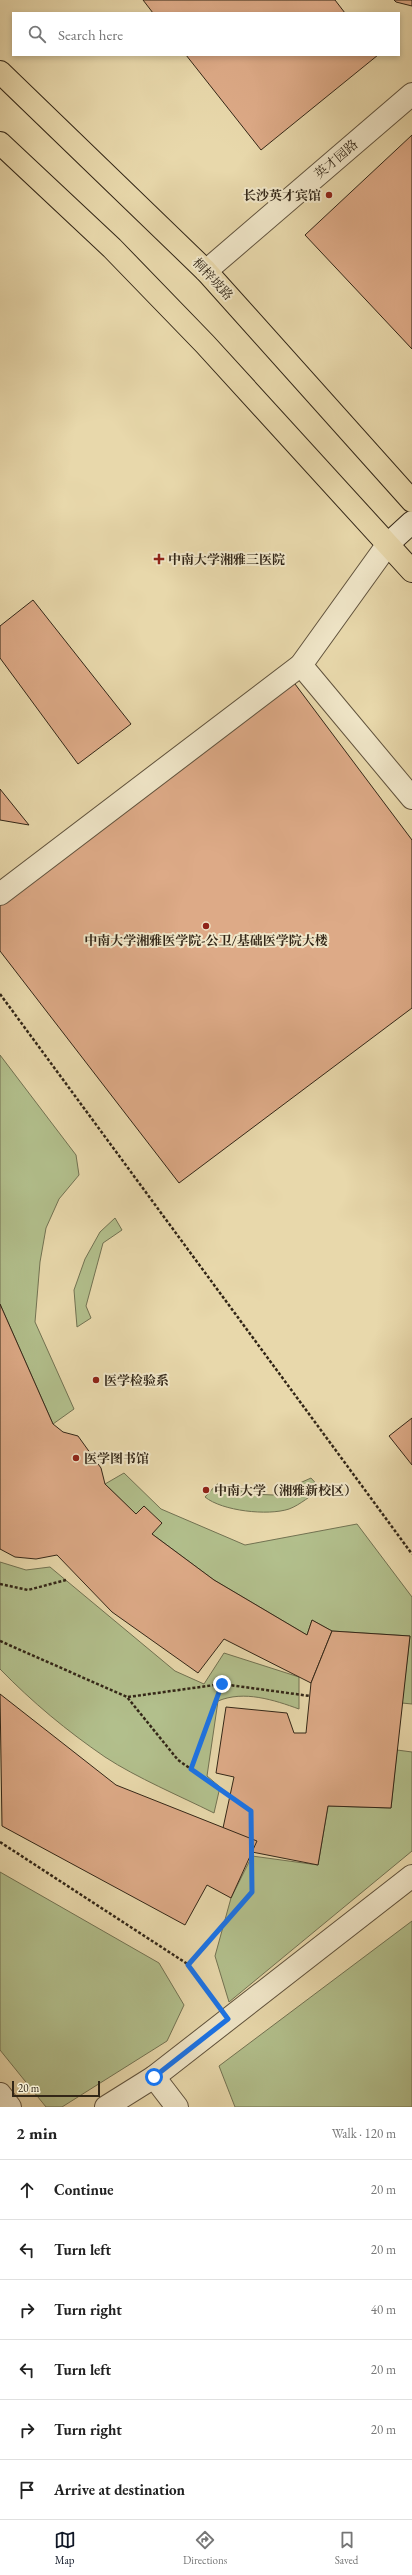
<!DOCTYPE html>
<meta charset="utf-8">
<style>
:root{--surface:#fff;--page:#f6f6f6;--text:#222;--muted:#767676;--line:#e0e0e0;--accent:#111827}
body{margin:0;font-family:"EB Garamond","Noto Serif SC",serif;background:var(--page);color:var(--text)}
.scale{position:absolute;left:12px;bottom:10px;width:88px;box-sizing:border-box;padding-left:4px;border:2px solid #322617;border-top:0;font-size:11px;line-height:14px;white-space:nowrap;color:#322617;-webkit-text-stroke:3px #f0e6c8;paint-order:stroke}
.stop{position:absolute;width:12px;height:12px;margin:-9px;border:3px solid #1a73e8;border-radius:50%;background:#fff}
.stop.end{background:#1a73e8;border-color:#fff;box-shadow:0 1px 4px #0008}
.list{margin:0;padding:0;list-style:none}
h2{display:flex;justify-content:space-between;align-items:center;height:52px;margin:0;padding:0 16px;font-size:17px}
h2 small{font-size:13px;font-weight:400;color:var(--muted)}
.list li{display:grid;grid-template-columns:26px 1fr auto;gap:12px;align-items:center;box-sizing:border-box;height:60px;padding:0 16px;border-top:1px solid var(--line)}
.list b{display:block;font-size:15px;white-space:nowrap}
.list em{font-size:13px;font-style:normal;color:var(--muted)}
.icon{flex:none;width:22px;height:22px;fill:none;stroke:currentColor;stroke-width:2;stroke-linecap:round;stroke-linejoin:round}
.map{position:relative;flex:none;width:412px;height:2107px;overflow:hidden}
.search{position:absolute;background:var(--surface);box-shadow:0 2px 6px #0003;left:12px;right:12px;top:12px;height:44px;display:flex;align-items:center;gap:10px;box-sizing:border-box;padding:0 14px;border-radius:0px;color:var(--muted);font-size:15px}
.sheet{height:412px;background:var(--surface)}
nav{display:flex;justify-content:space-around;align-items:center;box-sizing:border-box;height:56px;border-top:1px solid var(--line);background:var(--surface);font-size:11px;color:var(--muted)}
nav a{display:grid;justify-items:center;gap:2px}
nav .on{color:var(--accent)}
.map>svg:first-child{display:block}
.green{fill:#b2bf8c;stroke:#727252}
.building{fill:#ddaa87;stroke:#322617}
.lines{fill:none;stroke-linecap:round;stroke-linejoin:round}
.street-casing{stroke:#60523c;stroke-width:24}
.secondary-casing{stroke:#322617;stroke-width:24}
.primary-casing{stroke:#322617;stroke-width:24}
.path{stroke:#322617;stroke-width:2.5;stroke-dasharray:3 2;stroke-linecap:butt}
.street{stroke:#f0e6c8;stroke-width:22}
.secondary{stroke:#f0e6c8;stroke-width:22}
.primary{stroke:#e8d8ab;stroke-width:22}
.route{stroke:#1a73e8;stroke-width:5}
.poi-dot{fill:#8f2418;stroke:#f0e6c8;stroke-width:1.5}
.labels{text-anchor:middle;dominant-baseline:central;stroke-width:4;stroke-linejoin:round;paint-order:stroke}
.street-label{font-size:13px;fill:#322617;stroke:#f0e6c8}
.poi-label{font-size:13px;font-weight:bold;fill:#322617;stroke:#f0e6c8;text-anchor:start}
</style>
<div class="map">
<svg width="412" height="2107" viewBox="0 0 412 2107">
<rect width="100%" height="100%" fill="#e8d8ab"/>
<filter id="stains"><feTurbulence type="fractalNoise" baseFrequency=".005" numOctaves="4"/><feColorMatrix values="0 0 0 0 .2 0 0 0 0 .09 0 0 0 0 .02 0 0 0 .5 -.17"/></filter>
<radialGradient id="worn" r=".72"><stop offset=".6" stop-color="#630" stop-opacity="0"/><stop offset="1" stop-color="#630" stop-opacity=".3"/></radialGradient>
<g class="green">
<path d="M0,1055l76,100 3,20 -20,24 -13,29 -6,34 -5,60 39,87 -21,15 -53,-120z"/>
<path d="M115,1218l7,12 -19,13 -17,63 5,12 -14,9 -3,-37 11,-31 15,-27z"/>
<path d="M124,1473l37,36 84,36 112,-21 55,73v107l-10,-1 8,-67 -78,-5 -20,-11 -5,15 -93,-55 -62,-46 -8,-28 -8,8 -31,-30z"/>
<path d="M311,1478l10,11c-10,6 -21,16 -32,20 -21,7 -67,2 -84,-12l12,-13 35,10 21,1z"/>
<path d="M0,1562l26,8 24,-3 125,104 29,13 20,-31 75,24v32c-25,-9 -55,-19 -81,-8l-11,75 13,11 -6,26c-34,-17 -77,-35 -109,-56 -38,-26 -73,-55 -105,-88z"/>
<path d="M397,1750l15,2v99l-183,151 -14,-46 16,-58 21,-42 66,9 10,-59 63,2z"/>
<path d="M0,1872l159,91 25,42 -17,36 -105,66h-16l-46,-57z"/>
<path d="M412,1921v186h-177l-16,-41z"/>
</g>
<g class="building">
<path d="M143,0h192l10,13h-192z"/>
<path d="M394,0h18v6l-16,-4z"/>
<path d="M186,55h192l-117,95z"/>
<path d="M412,135v214l-107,-114z"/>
<path d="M33,600l98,124 -53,40 -78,-106v-32z"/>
<path d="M292,680l120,160v168l-233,175 -179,-232v-50z"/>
<path d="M0,789l29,36 -29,-5z"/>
<path d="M0,1304l53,120 10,8 15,4 23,32 4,16 31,30 8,-8 18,17 -10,11 62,46 93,55 5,-15 20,11 -21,52 -87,-44 -26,34 -86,-61 -55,-57 -21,4 -21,-2 -15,-8z"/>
<path d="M412,1418v47l-23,-29z"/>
<path d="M332,1631l78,5 -19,172 -63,-2 -10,59 -66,-13 -29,-24 11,-51 -18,-4 10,-66 61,6 7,20h12l5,-50z"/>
<path d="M0,1694l116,91 141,56 -26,57 -24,-13 -22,40 -183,-99z"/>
</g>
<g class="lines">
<defs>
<g id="street">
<path d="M206,271l206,-177"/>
<path d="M301,665l111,133"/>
<path d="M0,894l301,-229 87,-121"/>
<path d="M154,2077l258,-201"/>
<path d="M0,2094l10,13"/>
<path d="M106,2107l48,-30 23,30"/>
</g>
<path id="secondary" d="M388,544l24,-22"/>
<g id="primary">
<path d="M0,72l206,199 206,230"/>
<path d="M0,143l112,105 93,96 207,227"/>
</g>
</defs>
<use href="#street" class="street-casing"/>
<use href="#secondary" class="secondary-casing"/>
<use href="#primary" class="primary-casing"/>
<g class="path">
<path d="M0,994l412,560"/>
<path d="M0,1584l28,6 38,-10"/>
<path d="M0,1641l127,56 51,63 73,51 1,81 -63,73"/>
<path d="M128,1697l94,-13"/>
<path d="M191,1769l31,-85 88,12"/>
<path d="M0,1842l189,123 23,33"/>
</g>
<use href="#street" class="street"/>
<use href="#secondary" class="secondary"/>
<use href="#primary" class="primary"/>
</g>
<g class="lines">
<path class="route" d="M154,2077l74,-58 -40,-54 64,-73 -1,-81 -60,-42 31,-85"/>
</g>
<g class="poi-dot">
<circle cx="329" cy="195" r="4"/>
<path d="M157 553h4v4h4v4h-4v4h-4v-4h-4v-4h4z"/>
<circle cx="206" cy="926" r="4"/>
<circle cx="96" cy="1380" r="4"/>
<circle cx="76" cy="1458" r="4"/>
<circle cx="206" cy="1490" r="4"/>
</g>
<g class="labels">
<g class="street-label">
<text transform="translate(336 159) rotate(-40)">英才园路</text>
<text transform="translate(213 279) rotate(47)">桐梓坡路</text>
</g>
<g class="poi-label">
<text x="321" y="195" text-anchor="end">长沙英才宾馆</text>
<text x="168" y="559">中南大学湘雅三医院</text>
<text x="206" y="940" text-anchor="middle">中南大学湘雅医学院-公卫/基础医学院大楼</text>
<text x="104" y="1380">医学检验系</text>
<text x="84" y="1458">医学图书馆</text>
<text x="214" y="1490">中南大学（湘雅新校区）</text>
</g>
</g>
<rect width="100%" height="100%" filter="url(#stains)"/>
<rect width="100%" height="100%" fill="url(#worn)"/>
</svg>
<div class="scale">20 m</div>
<div class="stop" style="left:154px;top:2077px"></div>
<div class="stop end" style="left:222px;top:1684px"></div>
<div class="search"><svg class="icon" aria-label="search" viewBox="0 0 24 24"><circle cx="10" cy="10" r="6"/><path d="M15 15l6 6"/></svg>Search here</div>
</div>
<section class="sheet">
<h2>2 min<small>Walk · 120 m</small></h2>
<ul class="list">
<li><svg class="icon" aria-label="ahead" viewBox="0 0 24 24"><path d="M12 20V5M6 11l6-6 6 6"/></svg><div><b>Continue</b></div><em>20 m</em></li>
<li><svg class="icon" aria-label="left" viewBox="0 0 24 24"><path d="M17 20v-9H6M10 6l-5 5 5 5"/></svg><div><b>Turn left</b></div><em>20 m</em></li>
<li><svg class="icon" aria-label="right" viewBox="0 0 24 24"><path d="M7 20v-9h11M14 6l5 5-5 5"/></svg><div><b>Turn right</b></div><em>40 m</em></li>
<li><svg class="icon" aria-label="left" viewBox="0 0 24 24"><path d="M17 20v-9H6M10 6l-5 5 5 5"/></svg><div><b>Turn left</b></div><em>20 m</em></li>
<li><svg class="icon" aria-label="right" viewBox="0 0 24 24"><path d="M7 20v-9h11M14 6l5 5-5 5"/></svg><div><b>Turn right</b></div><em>20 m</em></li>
<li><svg class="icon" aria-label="arrive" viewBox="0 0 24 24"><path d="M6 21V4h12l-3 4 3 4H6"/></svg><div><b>Arrive at destination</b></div></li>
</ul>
</section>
<nav>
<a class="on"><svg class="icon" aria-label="map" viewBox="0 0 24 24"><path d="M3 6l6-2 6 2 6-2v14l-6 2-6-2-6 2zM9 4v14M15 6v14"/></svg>Map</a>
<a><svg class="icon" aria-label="directions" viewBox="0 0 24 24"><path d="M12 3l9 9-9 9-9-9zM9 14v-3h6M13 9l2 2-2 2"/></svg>Directions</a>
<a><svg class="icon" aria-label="saved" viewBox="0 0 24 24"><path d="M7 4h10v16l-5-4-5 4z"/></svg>Saved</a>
</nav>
